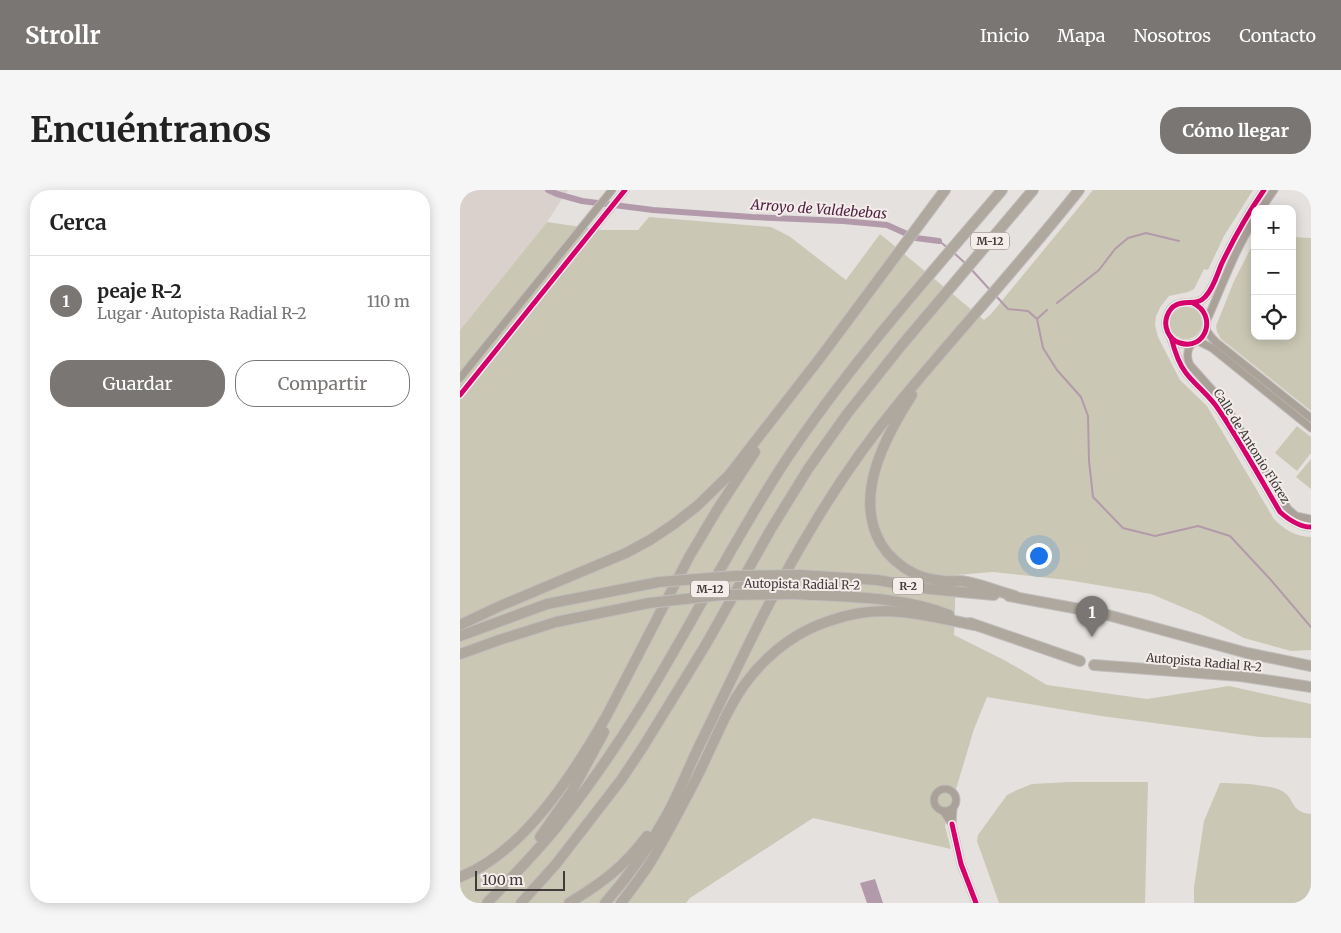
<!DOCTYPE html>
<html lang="es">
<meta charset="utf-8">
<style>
:root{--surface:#fff;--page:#f6f6f6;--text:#222;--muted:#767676;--line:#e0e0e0;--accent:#797674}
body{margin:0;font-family:Merriweather,serif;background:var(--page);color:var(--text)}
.controls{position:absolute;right:15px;top:15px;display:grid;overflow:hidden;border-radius:10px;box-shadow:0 2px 12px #0003}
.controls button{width:45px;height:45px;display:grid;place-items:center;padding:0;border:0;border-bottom:1px solid var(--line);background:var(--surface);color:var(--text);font:25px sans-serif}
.scale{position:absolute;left:15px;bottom:12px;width:90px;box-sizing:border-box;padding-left:5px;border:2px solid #3f3c3b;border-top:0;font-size:14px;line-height:18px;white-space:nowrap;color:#3f3c3b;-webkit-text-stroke:4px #f4edea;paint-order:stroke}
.you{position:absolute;left:578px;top:365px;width:18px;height:18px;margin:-12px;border:4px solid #fff;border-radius:50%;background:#1a73e8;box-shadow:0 0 0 8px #1a73e833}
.badge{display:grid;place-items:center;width:32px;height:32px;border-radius:50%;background:var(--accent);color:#fff;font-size:16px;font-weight:700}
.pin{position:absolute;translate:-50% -41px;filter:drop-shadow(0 1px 2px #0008)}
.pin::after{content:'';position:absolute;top:26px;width:18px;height:15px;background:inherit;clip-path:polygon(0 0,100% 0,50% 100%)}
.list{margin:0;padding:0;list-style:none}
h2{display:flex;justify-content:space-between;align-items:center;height:65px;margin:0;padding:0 20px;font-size:21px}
h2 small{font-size:16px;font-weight:400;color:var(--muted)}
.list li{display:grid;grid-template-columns:32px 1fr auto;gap:15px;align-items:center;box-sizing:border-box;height:90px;padding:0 20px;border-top:1px solid var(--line)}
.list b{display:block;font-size:19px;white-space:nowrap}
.list p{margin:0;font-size:16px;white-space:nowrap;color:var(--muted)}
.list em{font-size:16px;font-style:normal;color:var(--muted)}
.actions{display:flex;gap:10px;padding:15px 20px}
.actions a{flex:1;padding:11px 0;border:1px solid var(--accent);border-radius:20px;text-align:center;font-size:18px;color:var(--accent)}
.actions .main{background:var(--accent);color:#fff}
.icon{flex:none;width:28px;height:28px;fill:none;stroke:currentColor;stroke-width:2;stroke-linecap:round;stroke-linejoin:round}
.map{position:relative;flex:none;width:851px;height:713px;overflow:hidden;border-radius:20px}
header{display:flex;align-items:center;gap:30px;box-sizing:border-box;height:70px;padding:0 25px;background:var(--accent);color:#fff}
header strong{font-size:24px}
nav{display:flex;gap:28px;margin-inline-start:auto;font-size:18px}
.intro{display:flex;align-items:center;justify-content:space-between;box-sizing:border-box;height:120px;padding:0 30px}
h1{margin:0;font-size:35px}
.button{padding:12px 22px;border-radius:20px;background:var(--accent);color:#fff;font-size:18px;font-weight:700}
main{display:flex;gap:30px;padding:0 30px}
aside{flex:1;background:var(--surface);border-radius:20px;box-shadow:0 2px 12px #0003}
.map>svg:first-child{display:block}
.built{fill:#dad1cd}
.green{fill:#cac8b4}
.water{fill:#b39aaa}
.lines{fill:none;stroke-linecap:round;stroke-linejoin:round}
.stream{stroke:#b39aaa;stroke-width:2}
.canal{stroke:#b39aaa;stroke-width:6}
.minor-casing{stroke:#c0bdbc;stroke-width:9}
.highway-casing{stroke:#c0bdbc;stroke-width:12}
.minor{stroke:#aaa298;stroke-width:7}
.highway{stroke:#afa89e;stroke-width:10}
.highway-bridge-casing{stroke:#c0bdbc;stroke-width:12;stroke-linecap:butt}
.highway-bridge{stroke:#afa89e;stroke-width:10}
.cycleway-casing{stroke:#f4edea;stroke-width:8}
.cycleway{stroke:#d6006c;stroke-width:5}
.labels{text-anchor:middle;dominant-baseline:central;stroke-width:4;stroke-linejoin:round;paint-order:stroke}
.shield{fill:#f4edea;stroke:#757170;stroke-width:1}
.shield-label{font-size:11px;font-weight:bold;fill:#3f3c3b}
.street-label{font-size:12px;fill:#3f3c3b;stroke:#f4edea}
.water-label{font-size:14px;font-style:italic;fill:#4f2144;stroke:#f4edea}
</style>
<header>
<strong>Strollr</strong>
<nav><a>Inicio</a><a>Mapa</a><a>Nosotros</a><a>Contacto</a></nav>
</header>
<div class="intro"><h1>Encuéntranos</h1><a class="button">Cómo llegar</a></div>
<main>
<aside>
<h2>Cerca<small></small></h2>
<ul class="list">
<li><span class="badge">1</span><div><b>peaje R-2</b><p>Lugar · Autopista Radial R-2</p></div><em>110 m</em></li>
</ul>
<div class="actions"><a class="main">Guardar</a><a>Compartir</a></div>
</aside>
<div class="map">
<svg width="851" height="713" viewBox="0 0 851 713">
<rect width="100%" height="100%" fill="#e5e1df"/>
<path class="built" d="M0,0h108l-21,32 -87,108z"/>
<g class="green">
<path d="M633,0h160l-29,46 -16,34 -4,-1 -10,20 -6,3 -19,4 -8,10 -5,10 -1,9 3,12 22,43 27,26 67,113c11,11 20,17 37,18v113l-20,1 -47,-13 -43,-23 -50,-21 -84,-14 -74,-8 -37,3 -2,60 52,26 41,24 100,14 82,-13 82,18v34l-51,-1 -159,-21 -114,-19 -13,32 -29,97 6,23 -138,-31 -123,80 -4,5h-226v-573l87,-108 55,8h36l11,-13 122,10 18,9 57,44 34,-46 104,86 7,-6z"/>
<path d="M832,47l19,1v173l-90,-72 -4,-7 -1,-6 18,-45 21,-41v96h37z"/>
<circle cx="726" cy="133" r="16"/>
<path d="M837,236l14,11v16l-14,18 -22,-18z"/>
<path d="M851,269v30l-15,-12z"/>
<path d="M608,592h80l-3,121h-146l-22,-62 1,-6 29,-40 10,-5 15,-6z"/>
<path d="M760,593c15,0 49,1 62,8 13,6 7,21 29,23v89h-117v-16l10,-66z"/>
</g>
<path class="water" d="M415,689l8,24h-16l-7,-20z"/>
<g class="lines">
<g class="stream">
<path d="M479,51l9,7"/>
<path d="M494,63l11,10"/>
<path d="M510,78l21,23"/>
<path d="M536,106l12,13 20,2 9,8 6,29 14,22 24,27 7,19 1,45 4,36 30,31 32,8 43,-10 32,10 40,43 41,48"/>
<path d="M597,113l42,-33 16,-21 13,-11 18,-5 33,8"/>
<path d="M578,128l9,-8"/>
</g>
<path class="canal" d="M88,0l9,4 25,7 71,9 99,7 91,4 44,4 29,13 23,3"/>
<defs>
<g id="minor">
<path d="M801,19l13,-19"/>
<path d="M733,113c25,12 13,48 -13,40 -11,-3 -17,-16 -13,-27 8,-22 28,-7 38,-19 9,-9 12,-23 17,-34 12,-25 26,-50 42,-73"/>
<path d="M747,130c15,-34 28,-70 48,-102"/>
<path d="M746,140l6,8 4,4 95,76"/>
<path d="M711,148c4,12 7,25 15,35 10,13 24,22 33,37 22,33 41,68 61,102 9,8 19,15 31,15"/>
<path d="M738,151l14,7 99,80"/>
<path d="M731,154c-4,7 -5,13 -1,21l34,38 64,106 8,7 15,3"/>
<path d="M0,188l152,-188"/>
<path d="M0,205l165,-205"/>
<circle cx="485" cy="610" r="11"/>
<path d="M483,621l9,13 1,-15"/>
<path d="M492,634l9,40 15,39"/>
</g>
<g id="highway">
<path d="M452,205c-27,42 -59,101 -31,149 8,13 20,23 34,30 9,4 19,6 29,7 8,1 16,-1 23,1 16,3 32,10 48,14"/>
<path d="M341,385l76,5 52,9 65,6"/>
<path d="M333,404c50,3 109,2 156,21"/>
<path d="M549,406l81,15"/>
<path d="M644,424l143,39 64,13"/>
<path d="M510,433l110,38"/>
<path d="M0,435l40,-19 126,-53 24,-13 24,-16 23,-18 32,-31 91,-117 125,-168"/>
<path d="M0,446l87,-32 112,-22"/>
<path d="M0,464l39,-14 57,-18 93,-19"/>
<path d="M634,475l146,11 71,11"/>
<path d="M80,647l32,-46 32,-59"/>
<path d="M0,687c64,-25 114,-104 147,-162l82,-158 28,-47 38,-58"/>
<path d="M27,713c24,-25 48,-49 69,-75 33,-41 64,-87 91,-131 48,-79 89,-161 139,-237 64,-96 142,-183 216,-270"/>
<path d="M61,713l35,-39 65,-84 22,-33 62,-101 66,-117 37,-60 39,-55 54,-68 132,-156"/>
<path d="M109,713c33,-20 55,-36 78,-67"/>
<path d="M145,713c23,-26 43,-54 60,-85 15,-26 25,-55 39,-82 34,-70 67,-141 107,-207 27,-46 58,-90 92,-131 58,-70 120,-137 176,-208"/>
<path d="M161,713c10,-13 20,-26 29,-40 17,-28 32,-57 47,-86 11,-22 20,-44 31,-65 21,-42 56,-76 101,-91 17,-6 38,-10 56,-10 30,1 60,8 89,14"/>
</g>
</defs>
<use href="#minor" class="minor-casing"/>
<use href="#highway" class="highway-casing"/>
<use href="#minor" class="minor"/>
<use href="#highway" class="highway"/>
<defs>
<g id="highway-bridge">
<path d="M199,392l75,-6 67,-1"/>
<path d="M189,413l72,-8 72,-1"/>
</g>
</defs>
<use href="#highway-bridge" class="highway-bridge-casing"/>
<use href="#highway-bridge" class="highway-bridge"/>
<defs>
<g id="cycleway">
<path d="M733,113c25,12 13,48 -13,40 -11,-3 -17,-16 -13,-27 8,-22 28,-7 38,-19 9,-9 12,-23 17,-34 12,-25 26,-50 42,-73"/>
<path d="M711,147c3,12 7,26 15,36 10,13 23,22 33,37 22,33 41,68 61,102 9,8 19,15 31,15"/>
<path d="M0,205l165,-205"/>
<path d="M492,634l9,40 15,39"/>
</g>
</defs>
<use href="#cycleway" class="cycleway-casing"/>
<use href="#cycleway" class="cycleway"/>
</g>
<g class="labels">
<g class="shield">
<rect x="511" y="42.5" width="38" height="17" rx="4"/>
<rect x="433" y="387.5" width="30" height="17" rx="4"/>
<rect x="231" y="390.5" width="38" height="17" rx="4"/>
</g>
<g class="shield-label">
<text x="530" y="51">M-12</text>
<text x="448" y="396">R-2</text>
<text x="250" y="399">M-12</text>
</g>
<g class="street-label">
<text transform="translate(792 256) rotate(58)">Calle de Antonio Flórez</text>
<text transform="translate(342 394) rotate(1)">Autopista Radial R-2</text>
<text transform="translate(744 472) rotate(5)">Autopista Radial R-2</text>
</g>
<g class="water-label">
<text transform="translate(359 19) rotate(4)">Arroyo de Valdebebas</text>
</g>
</g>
</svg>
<div class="controls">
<button>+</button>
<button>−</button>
<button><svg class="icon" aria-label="locate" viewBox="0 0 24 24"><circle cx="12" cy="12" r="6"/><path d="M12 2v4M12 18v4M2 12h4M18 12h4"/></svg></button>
</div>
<div class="scale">100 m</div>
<div class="you"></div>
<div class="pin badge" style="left:632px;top:447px">1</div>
</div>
</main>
